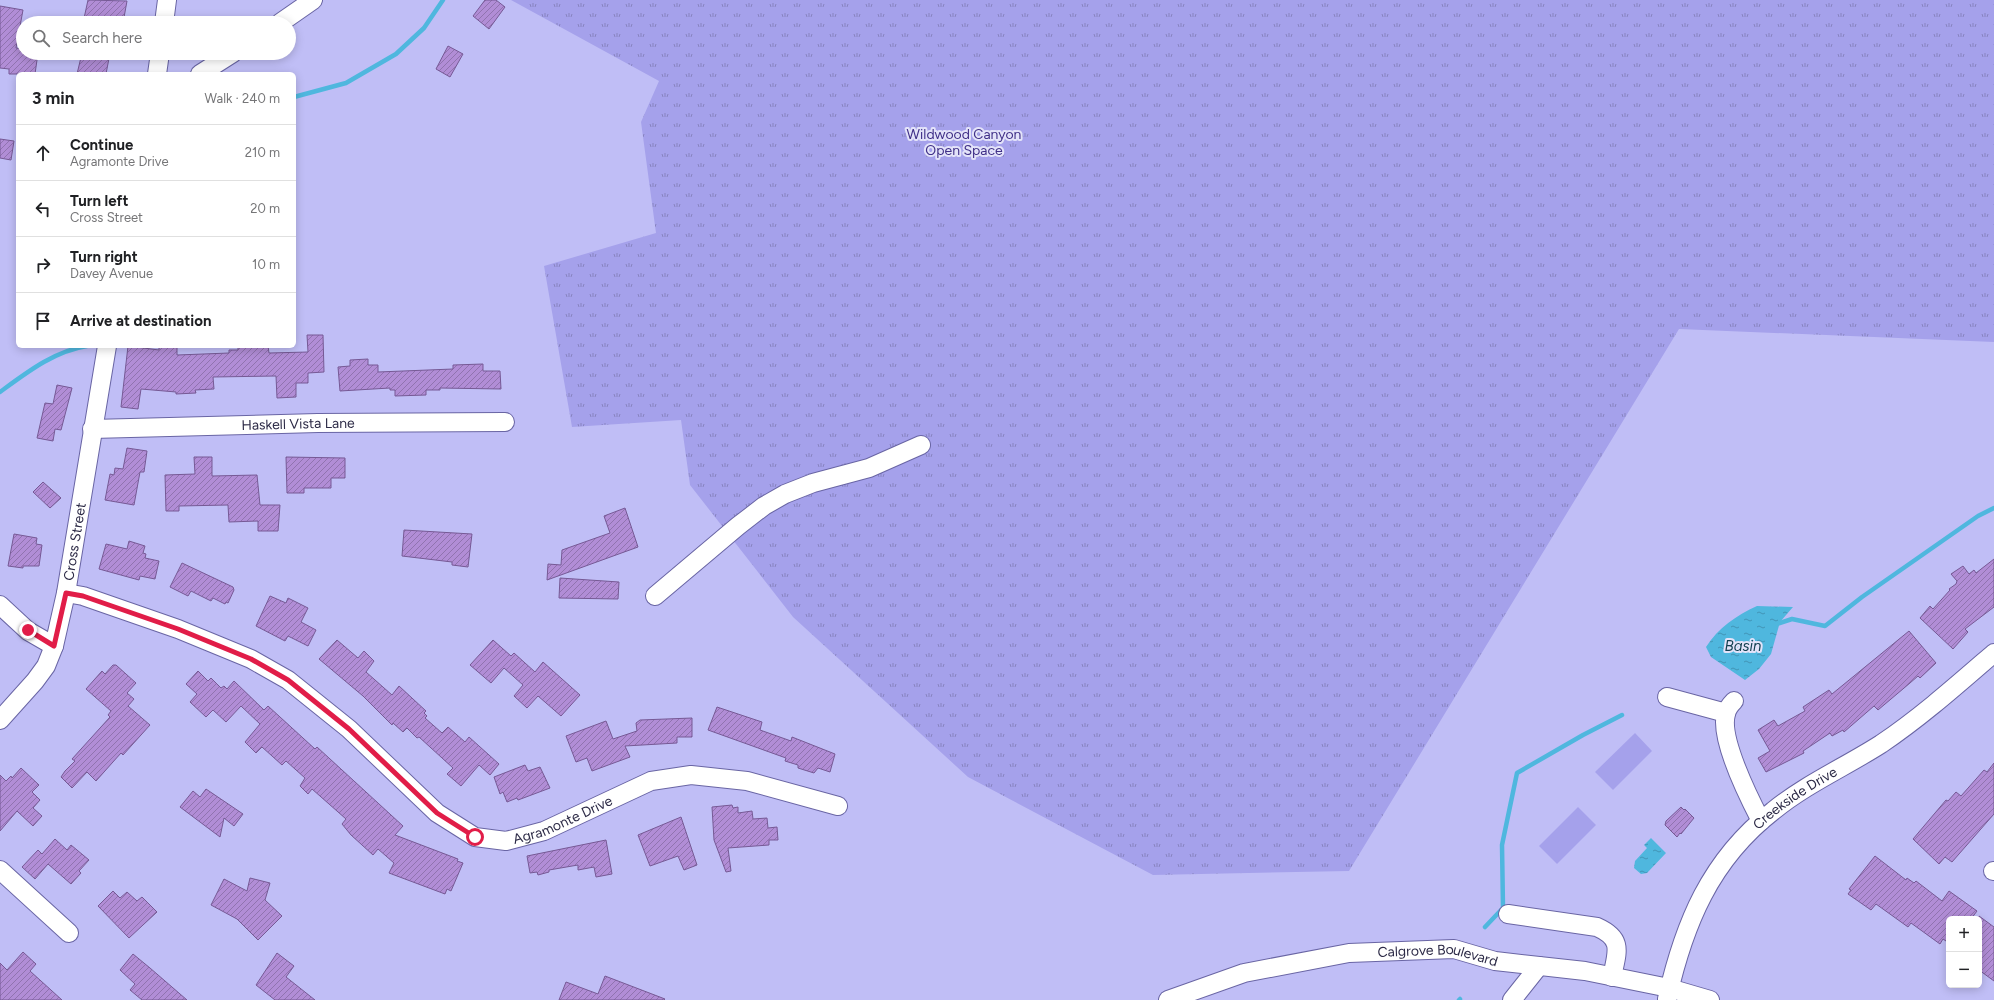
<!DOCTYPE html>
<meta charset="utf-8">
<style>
:root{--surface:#fff;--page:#f6f6f6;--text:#202124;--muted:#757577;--line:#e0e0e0}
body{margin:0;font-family:Figtree,sans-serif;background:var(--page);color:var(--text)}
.controls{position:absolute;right:12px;bottom:12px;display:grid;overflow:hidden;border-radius:6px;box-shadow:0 2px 10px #0003}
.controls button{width:36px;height:36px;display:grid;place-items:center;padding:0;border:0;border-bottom:1px solid var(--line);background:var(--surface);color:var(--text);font:20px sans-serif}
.stop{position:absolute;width:12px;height:12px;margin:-9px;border:3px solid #e11d48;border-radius:50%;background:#fff}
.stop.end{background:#e11d48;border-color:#fff;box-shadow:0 1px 4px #0008}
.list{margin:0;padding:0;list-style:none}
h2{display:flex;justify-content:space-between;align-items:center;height:52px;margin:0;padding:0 16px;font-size:17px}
h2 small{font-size:13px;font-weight:400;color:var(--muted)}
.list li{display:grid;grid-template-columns:26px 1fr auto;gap:12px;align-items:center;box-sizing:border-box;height:56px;padding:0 16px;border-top:1px solid var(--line)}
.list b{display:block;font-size:15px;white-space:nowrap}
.list p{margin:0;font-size:13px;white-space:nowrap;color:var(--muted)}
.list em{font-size:13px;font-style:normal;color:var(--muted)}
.icon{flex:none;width:22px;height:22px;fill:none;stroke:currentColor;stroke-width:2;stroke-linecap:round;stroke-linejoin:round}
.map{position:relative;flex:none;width:1994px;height:1000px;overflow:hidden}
.search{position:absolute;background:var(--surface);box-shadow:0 2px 10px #0003;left:16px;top:16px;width:280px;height:44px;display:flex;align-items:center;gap:10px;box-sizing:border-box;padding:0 14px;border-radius:22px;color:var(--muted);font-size:15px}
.panel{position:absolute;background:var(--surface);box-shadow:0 2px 10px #0003;left:16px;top:72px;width:280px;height:276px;border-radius:6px}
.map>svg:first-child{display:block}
.grass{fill:url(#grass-tufts)}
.garden{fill:#a5a1eb}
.water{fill:url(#water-ripples)}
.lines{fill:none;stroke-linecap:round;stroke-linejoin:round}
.stream{stroke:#4fb7de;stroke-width:4.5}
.building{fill:url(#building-hatch);stroke:#765995}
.minor-casing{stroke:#6965a4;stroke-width:20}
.minor{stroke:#fff;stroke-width:18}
.route{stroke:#e11d48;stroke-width:5}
.labels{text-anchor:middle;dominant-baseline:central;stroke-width:4;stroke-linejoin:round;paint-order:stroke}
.park-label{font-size:14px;fill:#403088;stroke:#e3e3f9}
.street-label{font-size:14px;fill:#2c2a46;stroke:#e3e3f9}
.water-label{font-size:15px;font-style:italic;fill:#134051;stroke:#e3e3f9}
</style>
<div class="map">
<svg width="1994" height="1000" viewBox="0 0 1994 1000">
<defs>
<pattern id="grass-tufts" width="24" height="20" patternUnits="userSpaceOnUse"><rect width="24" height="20" fill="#a5a1eb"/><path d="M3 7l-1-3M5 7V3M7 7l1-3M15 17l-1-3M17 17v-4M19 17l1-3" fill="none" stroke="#8783c0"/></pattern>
<pattern id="water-ripples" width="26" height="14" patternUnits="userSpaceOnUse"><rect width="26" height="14" fill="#4fb7de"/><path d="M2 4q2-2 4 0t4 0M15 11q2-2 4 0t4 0" fill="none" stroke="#4295b6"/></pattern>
<pattern id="building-hatch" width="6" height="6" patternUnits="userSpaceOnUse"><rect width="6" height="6" fill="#b18dd6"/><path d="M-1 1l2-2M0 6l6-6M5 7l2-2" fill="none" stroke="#9073af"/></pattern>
</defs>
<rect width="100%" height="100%" fill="#c0bef6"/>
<path class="grass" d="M511,0h1483v342l-315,-13 -330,542 -196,4 -185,-98 -175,-160 -103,-132 -9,-65 -109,7 -28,-161 112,-33 -15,-111 18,-41z"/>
<g class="garden">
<path d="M1635,733l17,18 -39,39 -18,-18z"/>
<path d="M1578,807l18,18 -39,39 -18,-18z"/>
</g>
<g class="water">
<path d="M1757,606l36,1 -13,15 -9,32 -12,15 -14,11 -34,-23 -5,-10c12,-19 31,-32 51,-41z"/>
<path d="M1651,838l15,15 -19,20 -6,1 -7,-6 1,-7 12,-13 -3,-3z"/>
</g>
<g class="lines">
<g class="stream">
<path d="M294,97l52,-14 50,-29 28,-26 19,-28"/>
<path d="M0,392c26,-19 54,-41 87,-46"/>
<path d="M1777,624l15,-5 33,7 37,-29 116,-81 16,-8"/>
<path d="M1485,927l18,-19 -1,-63 15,-72 66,-38 39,-20"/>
<path d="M1459,1000l1,-1"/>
</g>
</g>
<g class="building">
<path d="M88,0l39,1 -4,22h-40z"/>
<path d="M485,0h11l9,7 -16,22 -16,-13z"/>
<path d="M0,6l23,4 -7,38 7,1v4h15l-3,21h-26v-5l-9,-1z"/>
<path d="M448,46l15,8 -13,23 -14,-8z"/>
<path d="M82,53h28l-4,21h-29z"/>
<path d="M0,139l14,2 -3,19 -11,-2z"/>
<path d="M307,335h16l1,37 -16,1v10h-12v14l-19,1 -1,-22 -63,1 1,12 -19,1 1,3 -20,1v-2l-35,-3 -3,20 -17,-2 7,-61 31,4v-4h18v9l52,-2v-3h9v-4h30l1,7 39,-1z"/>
<path d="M368,359v6h10v7l75,-3v-4l30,-1v7h17l1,18 -61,-1v2h-14v5l-31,1v-6h-5v-2l-50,3 -2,-24 12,-1v-6z"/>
<path d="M57,385l15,3 -11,42 -6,-1 -2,12 -16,-3 8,-35 8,1z"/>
<path d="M127,448l20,3 -3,21h-4l-6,33 -29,-5 5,-26 4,1 1,-7 8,1z"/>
<path d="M194,457h18v19l45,-1 3,30h20l-2,26h-20v-10l-29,1 -1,-17 -49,1v5h-13l-1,-36 30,-1z"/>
<path d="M286,457l59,1v20h-14v10h-27v5h-17z"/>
<path d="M43,482l18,16 -11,10 -17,-16z"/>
<path d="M625,508l13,39 -91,33 1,-16 13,1 1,-15 48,-17 -6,-17z"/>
<path d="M404,530l68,4 -4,33 -16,-2v-3l-50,-6z"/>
<path d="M14,534l23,4 -1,6 6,1 -3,21h-16v2l-15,-2z"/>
<path d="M129,541l16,5 -2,7 3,1 -1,4 14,3 -4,18 -15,-3 -1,4 -40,-11 7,-25 21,5z"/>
<path d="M1994,559v48l-29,22 3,3 -15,17 -33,-31 10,-12 3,3 17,-19 -1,-1 7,-5 1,-3 -6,-7 12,-8 6,8 5,-4 2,3z"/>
<path d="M182,563l51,24 1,3 -6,13 -2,-1 -1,2 -12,-6 -2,3 -20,-10 -3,5 -18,-9z"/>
<path d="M560,578l59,4 -1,17 -59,-1z"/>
<path d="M270,596l16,7 2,-5 20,10 -7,14 15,8 -8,16 -20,-10 -3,5 -29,-15z"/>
<path d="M1909,631l27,32 -16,15 -2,-2 -8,7 -32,27 -4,-4 -30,26 -1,-2 -11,6 -2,-3 -27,18 1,2 -38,19 -8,-14 12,-7 -12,-21 16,-10 4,6 27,-15 -2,-4 26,-17 3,4z"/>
<path d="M337,640l21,18 6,-7 10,10 -8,11 26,23 7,-9 27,25 -2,2 3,3 -2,2 17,15 6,-6 17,15 4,-5 30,27 -9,11 -11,-10 -18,21 -14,-12 6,-6 -34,-31 -2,1 -10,-10 -4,4 -10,-9 -1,2 -29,-29 -44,-37z"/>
<path d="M493,640l18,16 3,-3 21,19 8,-10 37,33 -19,21 -23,-20 -11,12 -13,-12 9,-11 -19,-17 -13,15 -21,-18z"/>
<path d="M113,665h3l20,18 -9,10 7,6 -6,7 22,19 -27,30 -2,-2 -25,28 -9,-9 -15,16 -11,-11 4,-6 10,-10 -3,-2 38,-42 -2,-2 3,-4 -25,-22 16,-18 3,3z"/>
<path d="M198,671l10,10 3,-3 10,10 3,-2 3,3 7,-8 30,29 4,-4 47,43 2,-2 86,79 -8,9 63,24 -1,2 6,2 -12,28 -4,-2 -2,5 -56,-21 5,-10 -16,-14 -5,6 -22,-20 -9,-11 4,-5 -34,-30 -4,5 -8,-8 5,-8 -19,-17 -4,4 -20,-18 -6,6 -11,-11 15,-18 -19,-18 -15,16 -13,-12 -7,7 -16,-15 7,-8 -11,-10z"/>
<path d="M717,707l45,15 -2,8 31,11 1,-4 43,17 -5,18 -12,-4 -4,5 -16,-5v-3l-13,-4 1,-3 -78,-28z"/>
<path d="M692,718v19h-15v6l-52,3 5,11 -38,14 -5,-13 -11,4 -10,-26 40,-15 7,18 24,-8 -1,-8 4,-3z"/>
<path d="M1994,763v51l-42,48 -7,-5 -6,7 -26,-25 33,-39 2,1 8,-9 5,4 23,-26 3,2z"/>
<path d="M525,765l3,6 12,-4 10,21 -32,12 -1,-2 -10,4 -4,-10 -3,2 -6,-17z"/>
<path d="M21,768l18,17 -7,7 8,8 -7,8 9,8 -9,10 -16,-15 -17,20v-56l6,6 5,-5 1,2z"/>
<path d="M206,789l37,25 -9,12 -10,-8 -4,19 -40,-30 13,-16 7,6z"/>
<path d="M732,805l1,3 5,-1v6l14,-2 1,8 14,-1 1,10 9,-1 1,13h-9v5l-41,3 3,23 -5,1 -12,-32 -2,-33z"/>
<path d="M1681,807l3,3 1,-1 9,9 -13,16 -1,-1 -3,4 -12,-12 1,-4z"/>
<path d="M681,817l16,48 -13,5 -6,-14 -28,10 -12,-31z"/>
<path d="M55,839l12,11 4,-5 18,15 -10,11 2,2 -10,11 -23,-20 -13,15 -13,-12 16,-17 4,4z"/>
<path d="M606,840l6,34 -16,3 -2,-10 -16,3v-5l-29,5v2l-11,3 -1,-3 -7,1 -3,-17z"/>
<path d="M1875,856l31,24 1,-2 7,5 2,-2 26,20 7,-10 28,20 -6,8h-22v24l-6,-4 -3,5 -29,-21 -3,4 -32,-23 -5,6 -23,-16 3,-4 -2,-1z"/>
<path d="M250,878l20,5 -5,17 17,16 -24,24 -21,-21 -26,-14 13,-26 23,12z"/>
<path d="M113,891l7,7 7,-6 10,9 5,-4 15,15 -28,26 -31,-32z"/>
<path d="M1979,916l15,11v54l-15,-11z"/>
<path d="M23,952l13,12 -6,7 32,29h-62v-37l7,7z"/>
<path d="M277,953l17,13 -8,11 29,23h-40l-19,-15z"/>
<path d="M133,954l17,14 37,32h-45l-12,-10 5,-6 -15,-14z"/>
<path d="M605,976l60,23 -1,1h-105l7,-18 32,12z"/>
</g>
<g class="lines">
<defs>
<g id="minor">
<path d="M164,23l3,-23"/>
<path d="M280,23l33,-23"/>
<path d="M157,74l3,-21"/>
<path d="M200,74l33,-21"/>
<path id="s1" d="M92,429l226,-6 187,-1"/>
<path id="s2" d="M66,593l17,3 95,33 73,30 37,21 61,49 88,84 38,24 31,4 38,-10 107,-50 40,-6 56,6 91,25"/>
<path d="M655,596l83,-70 26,-20 21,-12 28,-11 56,-15 52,-23"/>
<path d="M0,605l28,26 26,15"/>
<path d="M1667,697l59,16"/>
<path d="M1734,701c-3,3 -7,8 -8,13 -7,24 23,84 35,107"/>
<path id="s3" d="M0,720l35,-39 11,-15 8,-20 12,-53 41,-247"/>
<path d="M0,870l69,63"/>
<path d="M1993,871h1"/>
<path d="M1508,914l89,13c27,12 20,25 15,50"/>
<path id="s4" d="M1667,999c17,-75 43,-139 106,-188 33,-27 72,-44 108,-67 40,-27 76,-59 113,-91"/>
<path id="s5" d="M1168,1000l76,-27 105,-20 105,-4 41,12 90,10 84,17 41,12"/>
<path d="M1512,1000l27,-34"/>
</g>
</defs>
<use href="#minor" class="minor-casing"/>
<use href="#minor" class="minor"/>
</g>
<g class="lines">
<path class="route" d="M28,630l26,16 12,-53 17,3 95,33 73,30 37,21 61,49 88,84 38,24"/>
</g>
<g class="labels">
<g class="park-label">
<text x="964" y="134">Wildwood Canyon<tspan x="964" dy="16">Open Space</tspan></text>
</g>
<g class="street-label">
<text stroke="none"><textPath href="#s1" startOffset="206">Haskell Vista Lane</textPath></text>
<text stroke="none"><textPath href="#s3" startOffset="199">Cross Street</textPath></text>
<text stroke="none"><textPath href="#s4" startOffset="246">Creekside Drive</textPath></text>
<text stroke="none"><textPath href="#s2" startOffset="576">Agramonte Drive</textPath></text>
<text stroke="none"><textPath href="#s5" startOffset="277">Calgrove Boulevard</textPath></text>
</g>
<g class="water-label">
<text x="1743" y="646">Basin</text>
</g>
</g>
</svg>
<div class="controls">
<button>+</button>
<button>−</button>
</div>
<div class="stop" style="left:475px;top:837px"></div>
<div class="stop end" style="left:28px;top:630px"></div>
<div class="search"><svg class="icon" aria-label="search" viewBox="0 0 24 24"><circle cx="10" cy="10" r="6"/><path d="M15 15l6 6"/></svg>Search here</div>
<section class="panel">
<h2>3 min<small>Walk · 240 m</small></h2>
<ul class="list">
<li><svg class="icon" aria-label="ahead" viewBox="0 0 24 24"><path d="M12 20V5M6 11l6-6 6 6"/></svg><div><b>Continue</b><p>Agramonte Drive</p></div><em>210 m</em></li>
<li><svg class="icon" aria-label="left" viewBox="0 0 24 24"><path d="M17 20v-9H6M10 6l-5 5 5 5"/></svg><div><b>Turn left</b><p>Cross Street</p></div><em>20 m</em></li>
<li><svg class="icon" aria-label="right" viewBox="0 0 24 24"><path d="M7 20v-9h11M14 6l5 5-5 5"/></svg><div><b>Turn right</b><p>Davey Avenue</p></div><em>10 m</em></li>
<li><svg class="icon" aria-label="arrive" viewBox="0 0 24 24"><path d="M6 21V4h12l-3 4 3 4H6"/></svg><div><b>Arrive at destination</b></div></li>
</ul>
</section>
</div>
